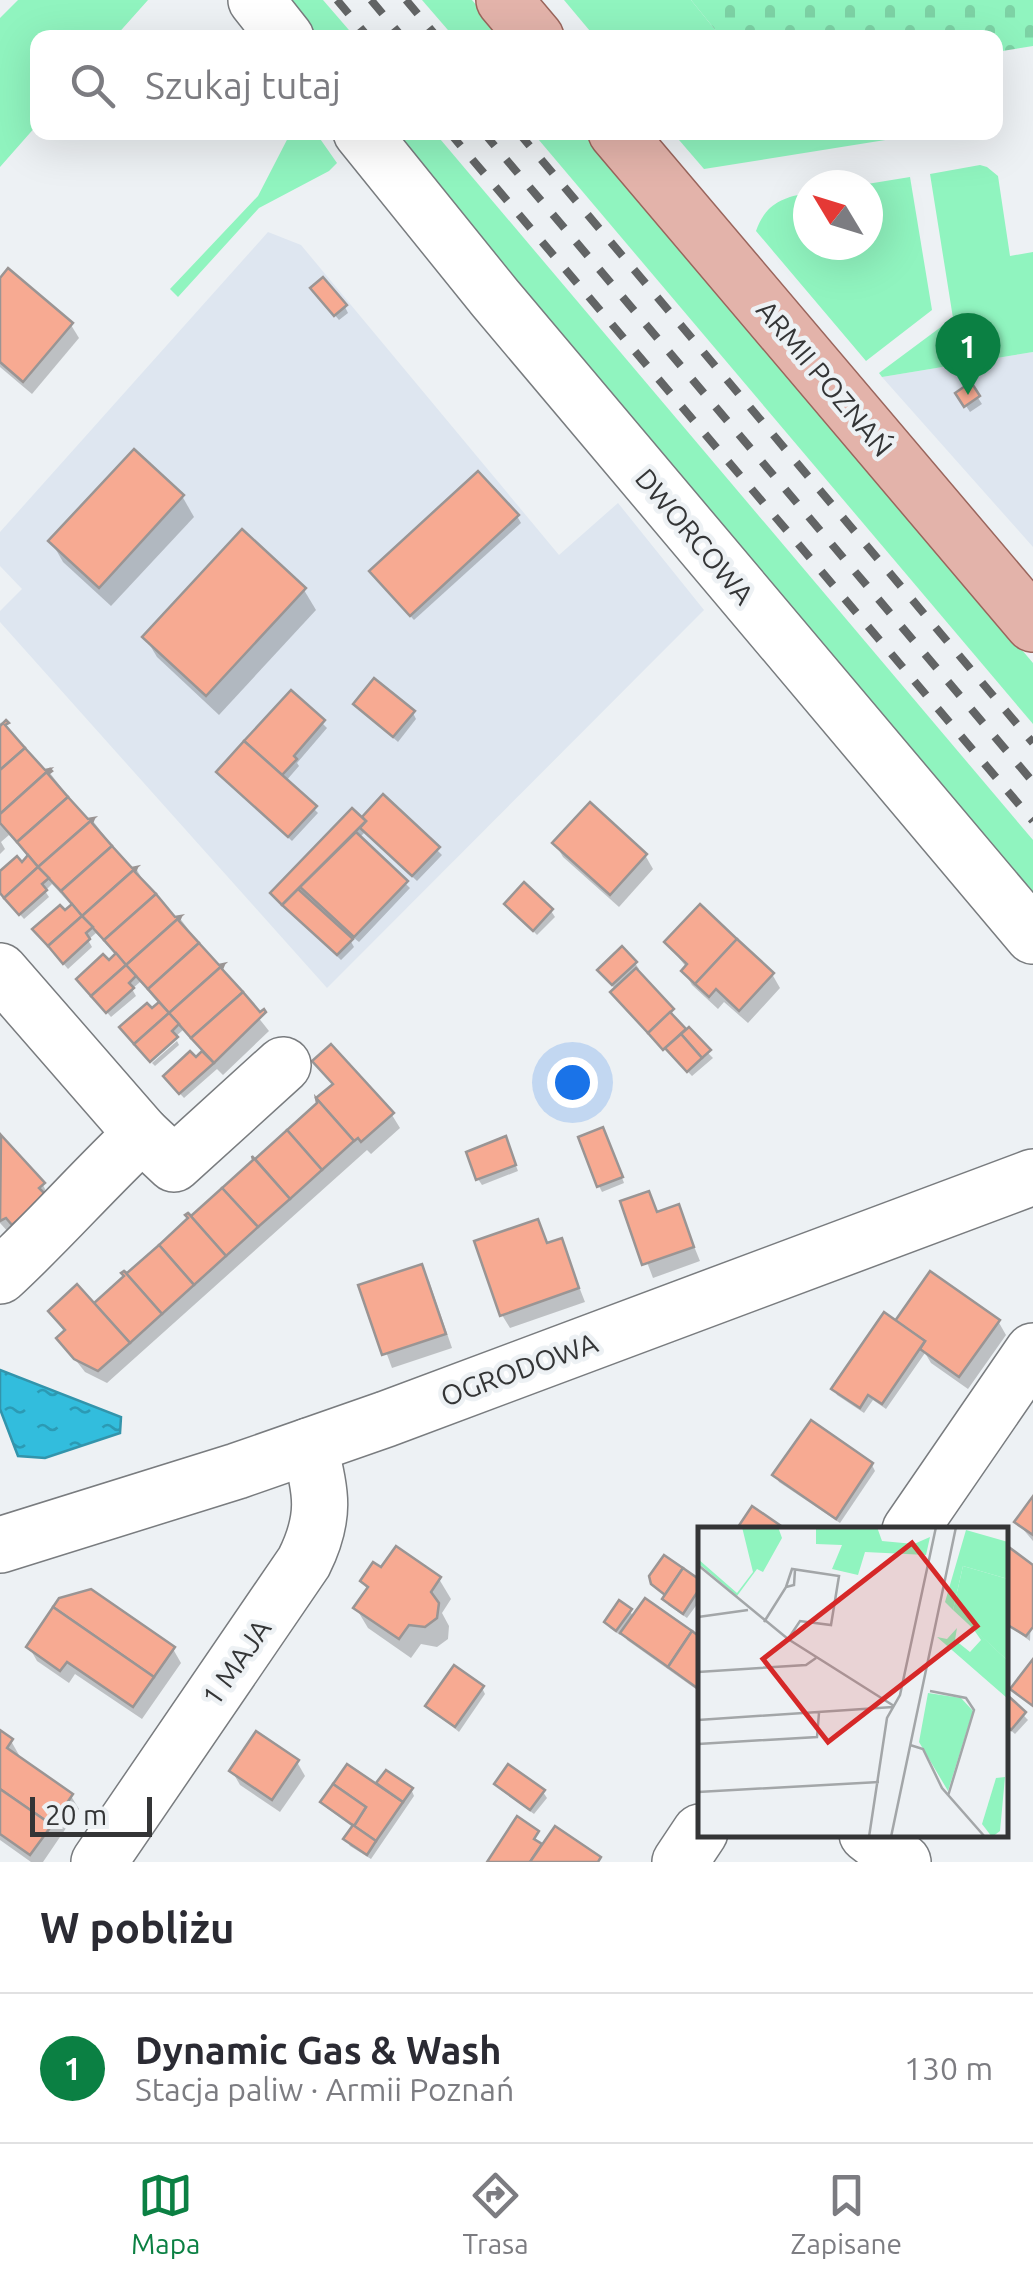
<!DOCTYPE html>
<html lang="pl">
<meta charset="utf-8">
<style>
:root{--surface:#fff;--page:#f2f2f3;--text:#2b2b33;--muted:#7c7c81;--line:#e1e1e2;--accent:#0b8043}
body{margin:0;font-family:Ubuntu,sans-serif;background:var(--page);color:var(--text)}
.compass{position:absolute;left:793px;top:170px;width:90px;height:90px;border-radius:50%;background:var(--surface);box-shadow:0 10px 40px #0002;rotate:308deg}
.scale{position:absolute;left:30px;bottom:25px;width:122px;box-sizing:border-box;padding-left:10px;border:5px solid #343536;border-top:0;font-size:28px;line-height:35px;white-space:nowrap;color:#343536;-webkit-text-stroke:8px #edf1f4;paint-order:stroke}
.you{position:absolute;left:572px;top:1082px;width:35px;height:35px;margin:-25px;border:8px solid #fff;border-radius:50%;background:#1a73e8;box-shadow:0 0 0 15px #1a73e833}
.badge{display:grid;place-items:center;width:65px;height:65px;border-radius:50%;background:var(--accent);color:#fff;font-size:32px;font-weight:700}
.pin{position:absolute;translate:-50% -82px;filter:drop-shadow(0 2px 5px #0008)}
.pin::after{content:'';position:absolute;top:52px;width:35px;height:30px;background:inherit;clip-path:polygon(0 0,100% 0,50% 100%)}
.list{margin:0;padding:0;list-style:none}
h2{display:flex;justify-content:space-between;align-items:center;height:130px;margin:0;padding:0 40px;font-size:42px}
h2 small{font-size:32px;font-weight:400;color:var(--muted)}
.list li{display:grid;grid-template-columns:65px 1fr auto;gap:30px;align-items:center;box-sizing:border-box;height:150px;padding:0 40px;border-top:2px solid var(--line)}
.list b{display:block;font-size:38px;white-space:nowrap}
.list p{margin:0;font-size:32px;white-space:nowrap;color:var(--muted)}
.list em{font-size:32px;font-style:normal;color:var(--muted)}
.icon{flex:none;width:55px;height:55px;fill:none;stroke:currentColor;stroke-width:2;stroke-linecap:round;stroke-linejoin:round}
.map{position:relative;flex:none;width:1033px;height:1862px;overflow:hidden}
.search{position:absolute;background:var(--surface);box-shadow:0 10px 40px #0002;left:30px;right:30px;top:30px;height:110px;display:flex;align-items:center;gap:25px;box-sizing:border-box;padding:0 35px;border-radius:20px;color:var(--muted);font-size:38px}
.sheet{height:280px;background:var(--surface)}
nav{display:flex;justify-content:space-around;align-items:center;box-sizing:border-box;height:140px;border-top:2px solid var(--line);background:var(--surface);font-size:28px;color:var(--muted)}
nav a{display:grid;justify-items:center;gap:5px}
nav .on{color:var(--accent)}
.map>svg:first-child{display:block}
.built{fill:#dee6f0}
.green{fill:#90f4bf}
.cemetery{fill:url(#cemetery-stones)}
.water{fill:url(#water-ripples);stroke:#3394ab;stroke-width:2.5}
.shadow{fill:#0003}
.building{fill:#f7aa92;stroke:#9a9594;stroke-width:2.5}
.lines{fill:none;stroke-linecap:round;stroke-linejoin:round}
.minor-casing{stroke:#797c7f;stroke-width:58}
.major-casing{stroke:#9a665d;stroke-width:58}
.minor{stroke:#fff;stroke-width:55}
.major{stroke:#e3b3aa;stroke-width:55}
.rail{stroke:#626465;stroke-width:8;stroke-dasharray:18 18;stroke-linecap:butt}
.labels{text-anchor:middle;dominant-baseline:central;stroke-width:9;stroke-linejoin:round;paint-order:stroke}
.street-label{font-size:28px;fill:#343536;stroke:#edf1f4}
.inset-road{fill:none;stroke:#a3a6a8;stroke-width:2.5}
.view{fill:#d62828;fill-opacity:0.15;stroke:#d62828;stroke-width:5}
.inset-edge{fill:none;stroke:#343536;stroke-width:5}
</style>
<div class="map">
<svg width="1033" height="1862" viewBox="0 0 1033 1862">
<defs>
<pattern id="cemetery-stones" width="16" height="16" patternUnits="userSpaceOnUse" patternTransform="scale(2.5)"><rect width="16" height="16" fill="#90f4bf"/><path d="M2 7V4a2 2 0 0 1 4 0v3zM10 15v-3a2 2 0 0 1 4 0v3z" fill="#7dd2a5"/></pattern>
<pattern id="water-ripples" width="26" height="14" patternUnits="userSpaceOnUse" patternTransform="scale(2.5)"><rect width="26" height="14" fill="#32bddd"/><path d="M2 4q2-2 4 0t4 0M15 11q2-2 4 0t4 0" fill="none" stroke="#2b9ab4"/></pattern>
</defs>
<rect width="100%" height="100%" fill="#edf1f4"/>
<g class="built">
<path d="M268,232l33,13 258,310 59,-52 86,107 -377,378 -327,-366v-11l22,-22 -22,-23v-34z"/>
<path d="M1033,352v195l-151,-170z"/>
</g>
<g class="green">
<path d="M18,0h130l-33,37 -77,1 -1,87 -37,42v-149z"/>
<path d="M282,0h41l32,37h-43z"/>
<path d="M422,0h50l31,37h-49z"/>
<path d="M564,0h127l30,37h-126z"/>
<path d="M291,132l25,1 21,30 -8,8 -70,37 -81,89 -8,-8 88,-93z"/>
<path d="M903,132l1,5 -200,32 -31,-36z"/>
<path d="M388,133h47l598,707v68z"/>
<path d="M533,133h50l450,530v61z"/>
<path d="M980,165l7,2 11,9 12,80 23,-4v100l-151,25 -3,-4 74,-55 -23,-144z"/>
<path d="M910,177l22,133 -66,51 -110,-130c9,-26 26,-34 52,-38v52h60v-60h-7z"/>
</g>
<path class="cemetery" d="M691,0h342v46l-37,6v-14l-275,-1z"/>
<path class="water" d="M0,1370l121,47 -1,16 -75,25 -27,-2 -18,-47z"/>
<g class="shadow">
<path d="M0,282l71,43 8,13 -47,56 -32,-27z"/>
<path d="M317,294l28,13 3,6 -9,7z"/>
<path d="M970,386l12,18 -12,8 -12,-18z"/>
<path d="M182,496l12,21 -83,89 -48,-44 -12,-21z"/>
<path d="M517,516l4,7 -107,97 -39,-42z"/>
<path d="M304,590l12,20 -97,105 -62,-58 -12,-20z"/>
<path d="M292,693l35,35 -30,35 2,3 -13,15 32,32 -26,28 -73,-69z"/>
<path d="M356,705l57,8 3,6 -18,23z"/>
<path d="M4,722l41,52 5,-1 38,49 5,-1 38,50 6,-1 8,14 30,36 4,-3 39,52 4,-3 8,16 39,49 -46,44 -6,-6 -33,29 -14,-15 34,-30 -21,-23 -34,30 3,-48 8,-7 -20,-23 -8,7 4,7 -25,21 -28,-32 34,-29 -21,-23 -8,7 4,7 -24,22 -29,-33 34,-29 -21,-23 -7,7 4,6 -25,22 -24,-27v-18l22,-9 7,-7 -20,-23 -8,7 4,7 -5,5v-131z"/>
<path d="M383,797l59,58 -25,26 -52,-49 -6,6 51,50 -51,54 -14,-11 9,16 -13,13 -68,-66 89,-73z"/>
<path d="M555,843l90,12 8,14 -34,38 -56,-50z"/>
<path d="M507,904l44,7 4,6 -18,18z"/>
<path d="M667,943l105,31 8,14 -32,35 -24,-21 -6,7 -26,-24 -8,-14 3,-3z"/>
<path d="M635,963l4,6 -3,2 36,39 1,8 40,40 -21,18 -75,-78 -1,-8 -12,-14z"/>
<path d="M177,1041l2,4 -24,21 -3,-3z"/>
<path d="M315,1061l77,54 8,13 -29,26 -4,-4 -260,233 -22,-11 -26,-33 6,-6 -14,-21 43,-5 225,-203 15,-18z"/>
<path d="M606,1136l18,47 -22,9 -3,-6z"/>
<path d="M0,1137l43,48 7,14 -40,35 -10,-11z"/>
<path d="M508,1145l10,26 -36,14 -4,-6z"/>
<path d="M648,1194l10,20 20,-7 22,54 -47,17 -29,-76z"/>
<path d="M537,1222l11,23 13,-4 24,61 -75,26 -8,-13z"/>
<path d="M421,1267l8,14 23,67 -60,20 -30,-81z"/>
<path d="M998,1321l8,14 -38,54 -37,-26 -6,-10 -39,56 -13,-9 -9,13 -27,-18 -3,-6 62,-65z"/>
<path d="M872,1465l3,6 -35,52 -61,-41 -4,-7z"/>
<path d="M1033,1500v41l-16,-19z"/>
<path d="M1006,1548l27,20 -3,73 -19,-14 -5,8z"/>
<path d="M664,1558l36,25v22l-2,-2 -11,15 -19,-13 -1,-8 -14,-14z"/>
<path d="M382,1570l57,9 12,20 -9,14 7,13 -1,13 -11,8 -16,-3 -10,14 -43,-30 -12,-20 12,-17 -5,-9z"/>
<path d="M645,1601l55,39v52l-73,-52 -4,-8 -3,3 -10,-7 -3,-6 23,-11 4,7z"/>
<path d="M29,1647l144,2 8,14 -39,56 -67,-45 -6,9 -32,-22z"/>
<path d="M482,1688l3,6 -26,38 -31,-26z"/>
<path d="M1006,1697l22,23 -13,14 -9,-8z"/>
<path d="M0,1733l11,8 8,14 -2,3 54,38 8,13 -36,53h-12l-31,-22z"/>
<path d="M297,1762l8,14 -25,36 -40,-27 -8,-14z"/>
<path d="M386,1773l25,16 3,7 -43,63 -21,-13 -4,-6 8,-12 -27,-20 -4,-6 54,-15z"/>
<path d="M497,1784l46,8 4,6 -13,16 -33,-24z"/>
</g>
<g class="building">
<path d="M8,268l65,55 -50,59 -23,-20v-84z"/>
<path d="M323,277l24,28 -13,11 -24,-28z"/>
<path d="M971,382l9,14 -16,11 -9,-14z"/>
<path d="M134,449l50,46 -85,93 -51,-47z"/>
<path d="M478,471l41,44 -109,101 -41,-45z"/>
<path d="M242,529l64,59 -100,108 -64,-59z"/>
<path d="M374,678l41,33 -22,26 -40,-33z"/>
<path d="M291,690l34,30 -31,36 3,3 -15,16 -38,-34z"/>
<path d="M6,720l3,3 -4,2 20,23 -25,22v-44z"/>
<path d="M244,741l73,65 -29,31 -72,-65z"/>
<path d="M25,748l20,22 5,-1 -50,45v-44z"/>
<path d="M50,769l2,2 -4,3 20,23 -51,45 -17,-19v-9z"/>
<path d="M383,794l57,53 -28,29 -52,-48 6,-7 -4,-4z"/>
<path d="M68,797l20,22 6,-1 -56,49 -21,-25z"/>
<path d="M590,802l57,52 -37,41 -58,-52z"/>
<path d="M352,808l14,13 -84,84 -12,-12z"/>
<path d="M94,818l-2,5 20,23 -51,45 -23,-24z"/>
<path d="M356,832l52,49 -54,56 -54,-50z"/>
<path d="M112,846l20,22 5,-1 -55,49 -21,-25z"/>
<path d="M28,855l10,12 -34,31 -4,-5v-22l17,-15 5,6z"/>
<path d="M38,867l11,11 -7,6 5,6 -28,25 -15,-17z"/>
<path d="M137,867l-2,5 21,22 -52,46 -22,-24z"/>
<path d="M524,882l29,27 -20,22 -29,-27z"/>
<path d="M298,889l55,50 -16,16 -55,-50z"/>
<path d="M156,894l19,23 6,-1 -55,49 -22,-25z"/>
<path d="M72,904l10,12 -34,30 -16,-17 28,-24 5,5z"/>
<path d="M700,904l37,35 -42,45 -14,-13 6,-7 -23,-22z"/>
<path d="M82,916l11,11 -7,6 4,6 -27,25 -15,-18z"/>
<path d="M181,916l-2,5 20,22 -51,46 -22,-24z"/>
<path d="M737,939l37,34 -35,38 -23,-22 -7,8 -14,-13z"/>
<path d="M199,943l20,22 5,-1 -55,49 -21,-24z"/>
<path d="M622,946l15,16 -25,23 -15,-15z"/>
<path d="M116,953l10,12 -35,31 -15,-17 27,-25 6,6z"/>
<path d="M224,964l-2,5 21,23 -52,46 -22,-25z"/>
<path d="M126,965l10,11 -7,7 5,5 -28,25 -15,-17z"/>
<path d="M636,968l38,41 -26,24 -38,-41z"/>
<path d="M243,992l17,20 4,-3 2,3 -52,51 -23,-25z"/>
<path d="M159,1002l10,11 -35,31 -15,-17 28,-24 5,5z"/>
<path d="M670,1012l16,17 -23,21 -15,-17z"/>
<path d="M169,1013l10,11 -7,7 6,6 -28,25 -16,-18z"/>
<path d="M689,1027l22,23 -9,8 -21,-24z"/>
<path d="M681,1034l21,24 -15,14 -22,-24z"/>
<path d="M331,1044l63,69 -33,29 -3,-4 -4,3 -38,-43 17,-14 -21,-23z"/>
<path d="M190,1051l6,6 6,-6 12,12 -35,31 -16,-18z"/>
<path d="M316,1098l38,43 -32,29 -35,-40 30,-27z"/>
<path d="M603,1127l20,50 -26,10 -19,-50z"/>
<path d="M287,1130l35,40 -32,29 -35,-40z"/>
<path d="M1,1135l44,48 -6,5 7,7 -34,30 -6,-7 -6,3z"/>
<path d="M506,1136l10,29 -40,15 -10,-28z"/>
<path d="M252,1156l38,43 -32,28 -36,-39 31,-28z"/>
<path d="M222,1188l36,39 -32,29 -38,-43 3,3z"/>
<path d="M649,1191l8,21 22,-8 15,43 -52,18 -22,-64z"/>
<path d="M188,1213l38,43 -32,29 -35,-40 29,-27 -3,-3z"/>
<path d="M538,1219l9,24 15,-5 17,50 -79,28 -26,-75z"/>
<path d="M159,1245l35,40 -32,29 -38,-43 3,2z"/>
<path d="M422,1264l24,70 -64,21 -24,-70z"/>
<path d="M124,1271l38,43 -32,29 -36,-40 30,-27 -3,-3z"/>
<path d="M930,1271l70,49 -41,57 -39,-28 5,-8 -30,-20z"/>
<path d="M77,1284l53,59 -32,28 -24,-12 -18,-21 9,-8 -17,-19z"/>
<path d="M884,1312l41,29 -43,63 -14,-9 -8,13 -29,-19z"/>
<path d="M811,1420l62,43 -37,56 -64,-44z"/>
<path d="M1033,1496v39l-19,-13z"/>
<path d="M752,1506l35,24h-51z"/>
<path d="M1006,1545l27,20v62l-7,9 -20,-12z"/>
<path d="M396,1546l45,31 -10,15 8,11 -2,15 -12,9 -16,-2 -10,14 -46,-31 15,-21 -8,-6 13,-19 8,5z"/>
<path d="M664,1555l19,13 -18,27 -14,-11 -2,-8z"/>
<path d="M683,1568l17,12v8l-17,26 -21,-15z"/>
<path d="M91,1589l84,58 -21,30 -101,-70 6,-9z"/>
<path d="M645,1598l47,33 -24,36 -48,-34z"/>
<path d="M619,1600l13,9 -16,22 -12,-9z"/>
<path d="M53,1607l101,70 -21,30 -66,-45 -7,9 -34,-24z"/>
<path d="M692,1631l8,6v53l-32,-23z"/>
<path d="M1033,1659v47l-23,-17z"/>
<path d="M454,1665l30,21 -29,41 -30,-21z"/>
<path d="M1006,1694l20,18 -15,18 -5,-5z"/>
<path d="M0,1730l13,9 -6,9 66,46 -21,31 -52,-36z"/>
<path d="M256,1731l43,29 -27,40 -43,-29z"/>
<path d="M347,1764l56,38 -27,39 -22,-15 12,-19 -33,-23z"/>
<path d="M508,1764l37,26 -15,20 -36,-26z"/>
<path d="M386,1770l27,18 -10,14 -27,-19z"/>
<path d="M333,1784l33,23 -12,19 -34,-24z"/>
<path d="M0,1789l52,36 -22,30 -30,-21z"/>
<path d="M517,1816l22,15 -5,8 8,5 -12,18h-43z"/>
<path d="M353,1825l23,16 -9,14 -24,-16z"/>
<path d="M555,1826l46,31 -3,5h-68z"/>
</g>
<g class="lines">
<defs>
<g id="minor">
<path d="M256,0l30,38"/>
<path d="M361,132l134,166 538,638"/>
<path d="M0,971l142,163c-49,46 -93,97 -142,142"/>
<path d="M142,1134l32,30 109,-99"/>
<path d="M910,1530l123,-179"/>
<path d="M0,1545l237,-74 149,-52 647,-242"/>
<path d="M867,1834l36,28"/>
<path d="M99,1862l205,-300c22,-44 18,-70 5,-116"/>
<path d="M680,1862l20,-30"/>
</g>
<g id="major">
<path d="M504,0l32,38"/>
<path d="M616,132l417,492"/>
</g>
</defs>
<use href="#minor" class="minor-casing"/>
<use href="#major" class="major-casing"/>
<use href="#minor" class="minor"/>
<use href="#major" class="major"/>
<g class="rail">
<path d="M337,0l32,38"/>
<path d="M371,0l32,38"/>
<path d="M406,0l32,38"/>
<path d="M449,132l584,689"/>
<path d="M483,132l550,650"/>
<path d="M518,132l515,611"/>
</g>
</g>
<g class="labels">
<g class="street-label">
<text transform="translate(825 378) rotate(50)">ARMII POZNAŃ</text>
<text transform="translate(695 536) rotate(50)">DWORCOWA</text>
<text transform="translate(519 1369) rotate(-20)">OGRODOWA</text>
<text transform="translate(236 1662) rotate(-55)">1 MAJA</text>
</g>
</g>
<g transform="translate(698 1527)">
<rect width="310" height="310" fill="#edf1f4"/>
<path d="M44,0h36l4,11 -19,34 -6,-3 -20,27 -39,-33v-4l39,34 16,-21zM118,0h61l5,14 32,3 16,-7 -4,18 -61,-3 -7,23 -26,-6 10,-24 -26,-1zM268,3l42,12v37l-45,-13 -10,44 -8,-8zM274,100l36,34 -1,37 -70,-61 10,2 10,-11 -2,12 15,12 11,-12zM230,166l33,5 12,13 -25,80 -29,-49z" fill="#90f4bf"/>
<path d="M307,250l-5,54 -8,6 -10,-13 14,-46z" fill="#90f4bf"/>
<path d="M265,39l45,13v82l-55,-51z" fill="#90f4bf"/>
<path class="inset-road" d="M0,38l90,74 106,67M88,60l6,-18 47,7 -8,49 -31,-4 -12,18M0,90l50,-7M66,95l22,-35 8,-2 1,-15M0,145l108,-7 10,-7M232,164l36,7 8,12 -26,86M0,193l195,-13M0,217l119,-7 2,-24M212,218l13,4 19,39 43,49M0,265l181,-10M171,310l18,-119 13,-23 36,-168M193,310l65,-310"/>
<path class="view" d="M214,16l65,83 -149,116 -65,-83z"/>
<rect width="310" height="310" class="inset-edge"/>
</g>
</svg>
<svg class="compass" viewBox="-18 -18 36 36"><path d="M0-13l5 13h-10z" fill="#e53935"/><path d="M0 13l5-13h-10z" fill="#7c7c81"/></svg>
<div class="scale">20 m</div>
<div class="you"></div>
<div class="pin badge" style="left:968px;top:395px">1</div>
<div class="search"><svg class="icon" aria-label="search" viewBox="0 0 24 24"><circle cx="10" cy="10" r="6"/><path d="M15 15l6 6"/></svg>Szukaj tutaj</div>
</div>
<section class="sheet">
<h2>W pobliżu<small></small></h2>
<ul class="list">
<li><span class="badge">1</span><div><b>Dynamic Gas &amp; Wash</b><p>Stacja paliw · Armii Poznań</p></div><em>130 m</em></li>
</ul>
</section>
<nav>
<a class="on"><svg class="icon" aria-label="map" viewBox="0 0 24 24"><path d="M3 6l6-2 6 2 6-2v14l-6 2-6-2-6 2zM9 4v14M15 6v14"/></svg>Mapa</a>
<a><svg class="icon" aria-label="directions" viewBox="0 0 24 24"><path d="M12 3l9 9-9 9-9-9zM9 14v-3h6M13 9l2 2-2 2"/></svg>Trasa</a>
<a><svg class="icon" aria-label="saved" viewBox="0 0 24 24"><path d="M7 4h10v16l-5-4-5 4z"/></svg>Zapisane</a>
</nav>
